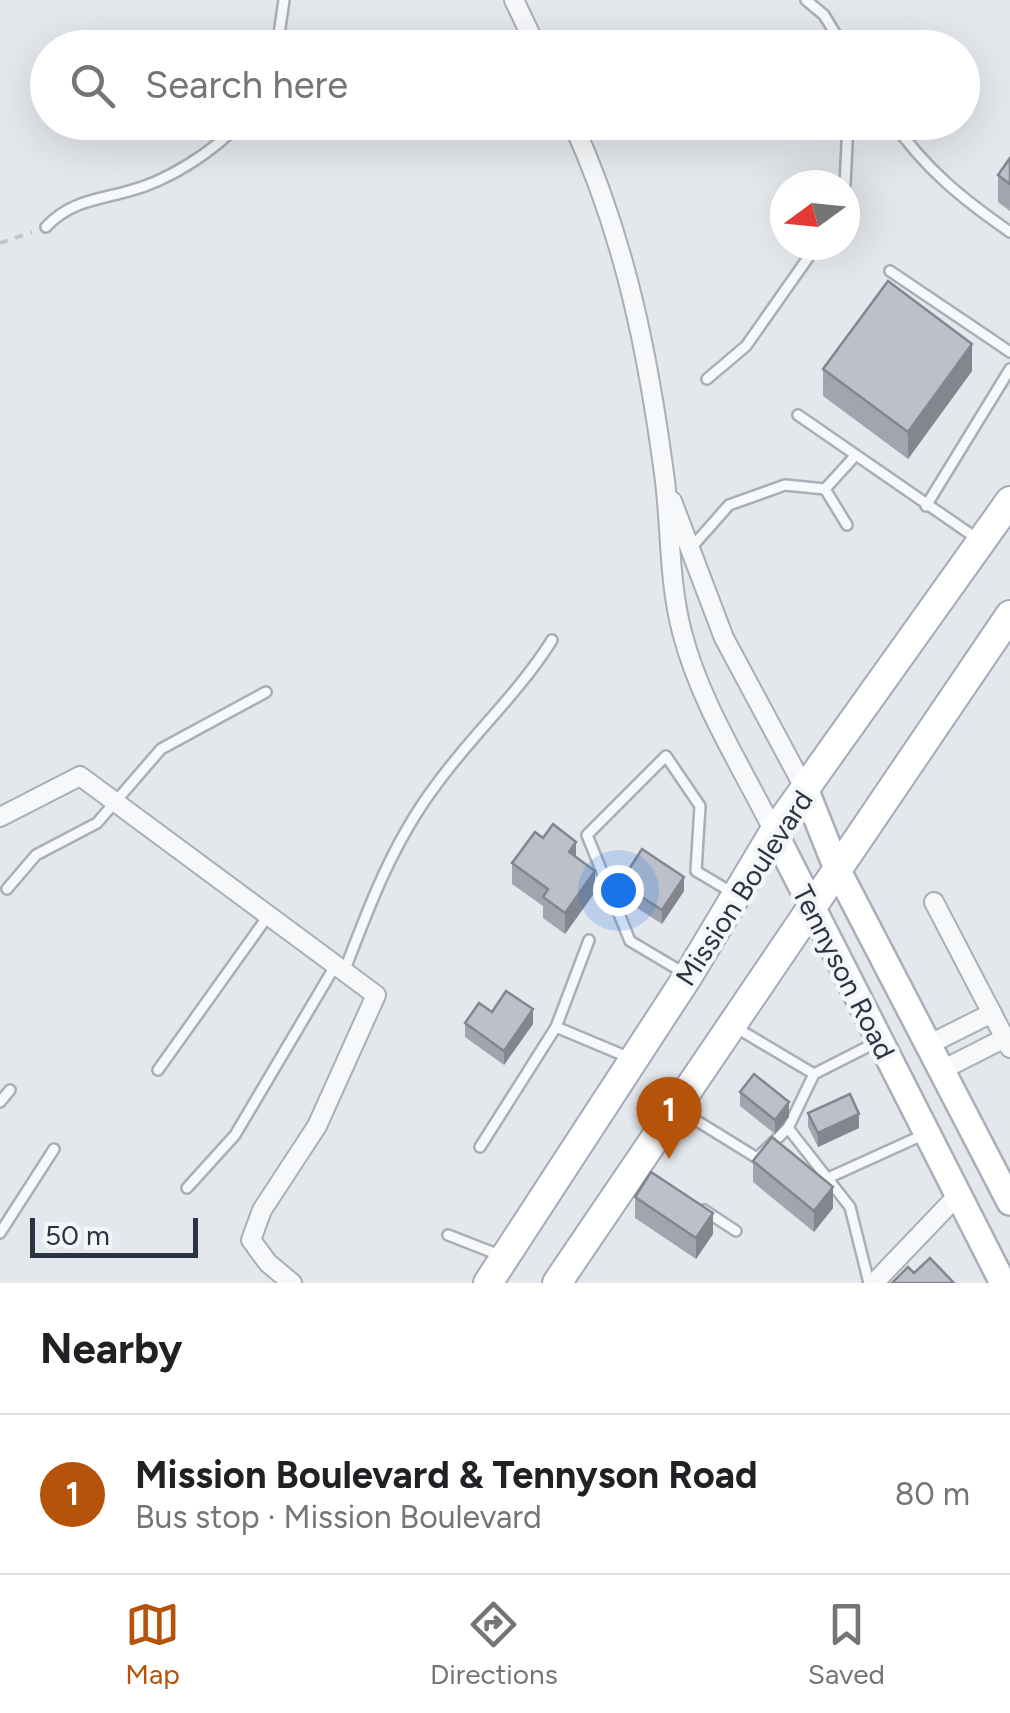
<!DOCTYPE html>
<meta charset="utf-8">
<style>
:root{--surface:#fff;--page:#f2f2f2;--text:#202124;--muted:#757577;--line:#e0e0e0;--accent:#b45309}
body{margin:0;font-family:Figtree,sans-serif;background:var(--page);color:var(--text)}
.compass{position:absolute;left:770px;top:170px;width:90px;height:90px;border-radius:50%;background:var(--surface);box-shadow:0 10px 40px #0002;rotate:255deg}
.scale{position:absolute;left:30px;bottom:25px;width:168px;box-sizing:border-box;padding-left:10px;border:5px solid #2b3445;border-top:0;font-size:28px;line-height:35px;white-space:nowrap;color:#2b3445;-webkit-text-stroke:8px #f4f6f9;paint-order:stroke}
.you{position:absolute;left:618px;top:890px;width:35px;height:35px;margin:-25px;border:8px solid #fff;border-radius:50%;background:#1a73e8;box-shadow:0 0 0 15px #1a73e833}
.badge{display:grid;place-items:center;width:65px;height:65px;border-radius:50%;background:var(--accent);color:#fff;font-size:32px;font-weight:700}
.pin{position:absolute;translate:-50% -82px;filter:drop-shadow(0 2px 5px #0008)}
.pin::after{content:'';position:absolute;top:52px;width:35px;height:30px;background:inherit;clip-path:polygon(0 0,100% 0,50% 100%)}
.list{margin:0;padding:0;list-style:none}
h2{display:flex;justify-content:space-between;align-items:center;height:130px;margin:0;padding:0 40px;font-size:42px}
h2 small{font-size:32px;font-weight:400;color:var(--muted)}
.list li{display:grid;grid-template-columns:65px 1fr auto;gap:30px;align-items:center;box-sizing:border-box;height:160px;padding:0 40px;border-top:2px solid var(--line)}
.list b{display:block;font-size:38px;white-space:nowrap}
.list p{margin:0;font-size:32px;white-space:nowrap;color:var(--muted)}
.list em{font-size:32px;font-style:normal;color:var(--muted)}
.icon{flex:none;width:55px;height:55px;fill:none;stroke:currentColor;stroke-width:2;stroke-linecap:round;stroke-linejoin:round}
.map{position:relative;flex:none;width:1010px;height:1283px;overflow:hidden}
.search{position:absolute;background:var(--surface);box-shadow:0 10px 40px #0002;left:30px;right:30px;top:30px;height:110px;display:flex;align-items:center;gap:25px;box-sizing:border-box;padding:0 35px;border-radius:55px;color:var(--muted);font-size:38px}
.sheet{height:290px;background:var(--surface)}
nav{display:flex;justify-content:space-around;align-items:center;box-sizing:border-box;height:140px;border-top:2px solid var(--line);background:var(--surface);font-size:28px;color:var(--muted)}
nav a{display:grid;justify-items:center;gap:5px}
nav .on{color:var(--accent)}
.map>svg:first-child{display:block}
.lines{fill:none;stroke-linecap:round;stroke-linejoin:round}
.lane-casing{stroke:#a9aeb7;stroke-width:14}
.street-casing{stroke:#a9aeb7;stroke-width:22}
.secondary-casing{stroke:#a9aeb7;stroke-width:30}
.primary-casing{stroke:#a3abb8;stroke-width:32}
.path{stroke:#c2c5cb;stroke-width:4;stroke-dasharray:8 8;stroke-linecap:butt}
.lane{stroke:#f7f8fa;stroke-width:9}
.street{stroke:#f7f8fa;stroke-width:18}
.secondary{stroke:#fff;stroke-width:25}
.primary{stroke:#fff;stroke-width:28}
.wall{fill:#a1a5ae}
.shaded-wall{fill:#83868d}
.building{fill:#bbc0ca;stroke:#83868d;stroke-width:2.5}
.labels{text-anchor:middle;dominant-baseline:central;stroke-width:9;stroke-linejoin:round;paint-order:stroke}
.street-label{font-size:28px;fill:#2b3445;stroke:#f4f6f9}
</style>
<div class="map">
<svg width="1010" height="1283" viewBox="0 0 1010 1283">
<rect width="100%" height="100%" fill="#e4e7ec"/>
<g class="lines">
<defs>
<g id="lane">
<path d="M806,0l18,15 20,33"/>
<path d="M277,48l7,-48"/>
<path d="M893,122c32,47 71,78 117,110"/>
<path d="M845,185l3,-63"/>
<path d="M46,227c24,-26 51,-27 83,-36 39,-10 84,-39 112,-69"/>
<path d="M890,271l120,81"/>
<path d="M707,379l39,-33 71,-101"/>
<path d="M798,415l181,125"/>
<path d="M825,489l22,36"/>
<path d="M926,506l84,-137"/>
<path d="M691,548l38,-43 56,-20 40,4 30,-33"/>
<path d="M7,889l29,-34 61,-32 64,-74 105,-57"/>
<path d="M344,972c25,-66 49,-130 92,-187 36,-50 83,-92 116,-145"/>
<path d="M684,973l-54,-32 -43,-106 79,-79 34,50 -4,65 35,21"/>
<path d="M556,1027l33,-87"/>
<path d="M735,1027l79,47"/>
<path d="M158,1070l110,-154"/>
<path d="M0,1102l10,-12"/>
<path d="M681,1111l76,47 31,-30 62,79 19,76"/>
<path d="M788,1128l26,-54 63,-32"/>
<path d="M480,1147l76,-120 74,31"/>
<path d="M828,1178l97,-44"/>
<path d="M187,1188l48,-53 100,-169"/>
<path d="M704,1210l32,21"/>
<path d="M0,1233l54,-84"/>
<path d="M448,1235l54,21"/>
</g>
<g id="street">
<path d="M514,0l23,48"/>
<path d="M572,122c53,114 77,236 93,359 6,51 4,102 17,151 18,71 60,135 92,200"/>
<path d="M672,501l52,137 82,153"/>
<path d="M0,817l80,-41 296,219 -59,131 -55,84 -11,30 17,23 24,20"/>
<path d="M934,902l76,146"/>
<path d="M928,1045l64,-32"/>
<path d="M942,1070l63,-32"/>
<path d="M874,1283l84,-88"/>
</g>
<g id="secondary">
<path d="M806,791l31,78 173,333"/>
<path d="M774,832l229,451"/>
</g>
<g id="primary">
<path d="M488,1283l200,-307 86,-144 236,-331"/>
<path d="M557,1283l453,-668"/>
</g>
</defs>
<use href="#lane" class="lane-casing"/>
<use href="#street" class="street-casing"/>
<use href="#secondary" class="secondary-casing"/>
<use href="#primary" class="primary-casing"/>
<path class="path" d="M0,243l32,-11"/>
<use href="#lane" class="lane"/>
<use href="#street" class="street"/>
<use href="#secondary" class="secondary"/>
<use href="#primary" class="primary"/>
</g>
<g class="wall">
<path d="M1010,158v53l-12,-9v-27z"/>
<path d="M823,369l149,2 -64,88 -85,-63z"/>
<path d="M576,857l19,35 -30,42 -22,-16v-12l-31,-22v-21z"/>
<path d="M620,883l64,8 -22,33 -42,-27z"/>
<path d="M492,1012l41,12 -29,41 -39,-28v-14z"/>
<path d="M740,1092l49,25 -14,17 -35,-28z"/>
<path d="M808,1113l51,15 -41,19 -10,-20z"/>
<path d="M753,1161l80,47 -19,24 -61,-50z"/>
<path d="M635,1197l78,37 -17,25 -61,-41z"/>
</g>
<g class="shaded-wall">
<path d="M972,344v27l-64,88v-27z"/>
<path d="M576,842v20l-7,-10z"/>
<path d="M595,871v21l-30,42v-21z"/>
<path d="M684,877v14l-22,33v-14z"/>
<path d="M533,1009v15l-29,41v-14z"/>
<path d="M789,1102v15l-14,17v-14z"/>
<path d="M859,1114v14l-41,19v-14z"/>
<path d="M833,1187v21l-19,24v-21z"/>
<path d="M713,1213v21l-17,25v-21z"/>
</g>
<g class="building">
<path d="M1010,158v26l-12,-9z"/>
<path d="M888,281l84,63 -64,88 -85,-63z"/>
<path d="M553,824l23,18 -7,10 26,19 -30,42 -22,-16 5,-8 -36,-26 23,-31 8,6z"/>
<path d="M642,849l42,28 -22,33 -42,-27z"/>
<path d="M506,991l27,18 -29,42 -39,-28 14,-20 13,9z"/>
<path d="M754,1074l35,28 -14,18 -35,-28z"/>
<path d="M850,1094l9,20 -41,19 -10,-20z"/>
<path d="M772,1137l61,50 -19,24 -61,-50z"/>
<path d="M651,1172l62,41 -17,25 -61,-41z"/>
<path d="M930,1258l24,25h-62l16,-16 6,6z"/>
</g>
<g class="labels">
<g class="street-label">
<text transform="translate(744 888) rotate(-57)">Mission Boulevard</text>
<text transform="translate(844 972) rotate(63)">Tennyson Road</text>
</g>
</g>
</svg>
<svg class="compass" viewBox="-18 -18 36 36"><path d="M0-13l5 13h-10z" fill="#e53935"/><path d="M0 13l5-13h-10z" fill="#757577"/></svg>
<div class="scale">50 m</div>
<div class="you"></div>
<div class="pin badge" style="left:669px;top:1159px">1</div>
<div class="search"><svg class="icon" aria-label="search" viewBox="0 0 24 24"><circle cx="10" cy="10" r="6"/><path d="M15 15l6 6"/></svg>Search here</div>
</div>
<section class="sheet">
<h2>Nearby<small></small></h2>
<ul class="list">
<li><span class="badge">1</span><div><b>Mission Boulevard &amp; Tennyson Road</b><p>Bus stop · Mission Boulevard</p></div><em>80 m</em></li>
</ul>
</section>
<nav>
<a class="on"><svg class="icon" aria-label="map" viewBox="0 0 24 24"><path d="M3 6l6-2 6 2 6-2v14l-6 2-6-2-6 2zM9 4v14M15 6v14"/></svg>Map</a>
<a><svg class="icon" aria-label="directions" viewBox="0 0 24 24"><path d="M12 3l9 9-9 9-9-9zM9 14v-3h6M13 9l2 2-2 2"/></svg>Directions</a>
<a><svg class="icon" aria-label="saved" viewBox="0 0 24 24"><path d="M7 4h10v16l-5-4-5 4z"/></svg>Saved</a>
</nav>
